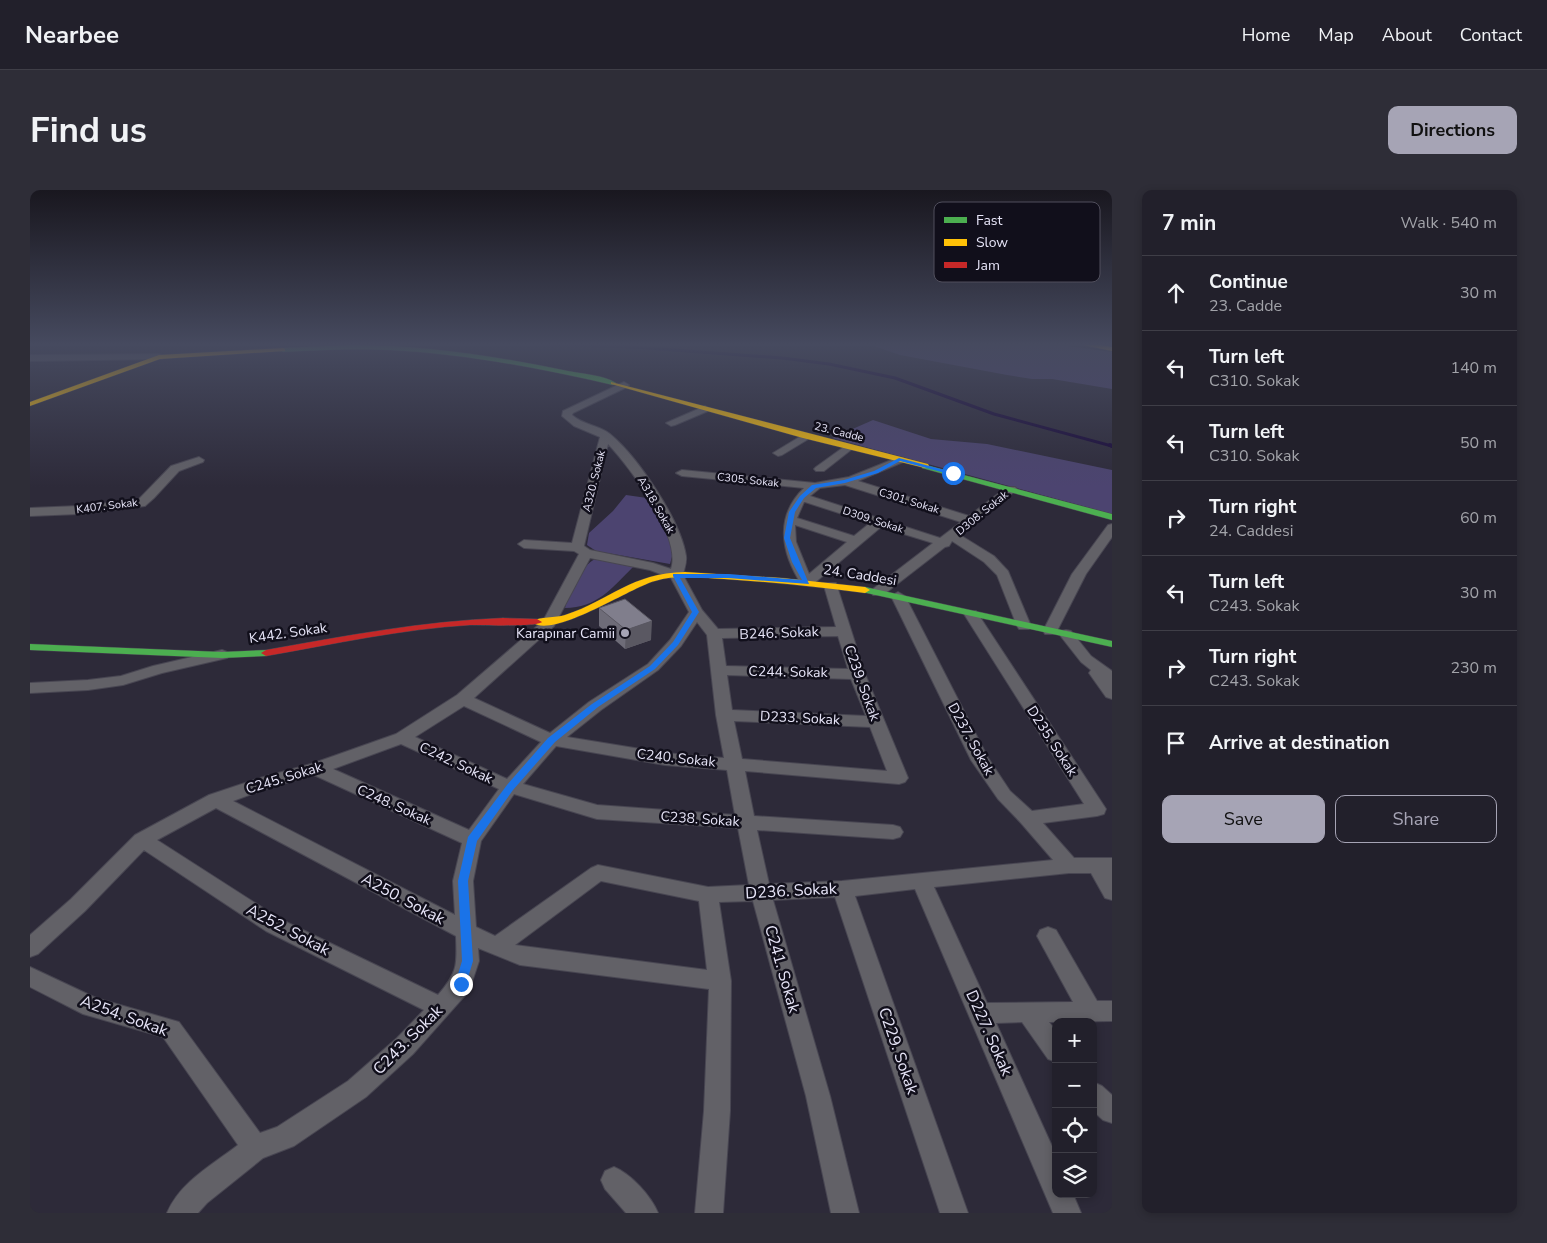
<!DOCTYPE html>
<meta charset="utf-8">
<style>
:root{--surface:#22202b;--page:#2e2d37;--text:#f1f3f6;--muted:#a2a3a9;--line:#3f3e47;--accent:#a6a4b5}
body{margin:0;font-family:"Nunito Sans",sans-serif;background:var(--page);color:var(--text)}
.controls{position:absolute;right:15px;bottom:15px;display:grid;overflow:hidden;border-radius:10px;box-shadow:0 2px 8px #0003}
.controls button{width:45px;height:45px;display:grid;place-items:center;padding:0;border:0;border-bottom:1px solid var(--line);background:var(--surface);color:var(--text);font:25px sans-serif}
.stop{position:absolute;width:15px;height:15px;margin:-11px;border:4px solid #1a73e8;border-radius:50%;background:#fff}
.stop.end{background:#1a73e8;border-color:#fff;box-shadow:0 1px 5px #0008}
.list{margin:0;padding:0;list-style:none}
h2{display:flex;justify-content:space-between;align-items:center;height:65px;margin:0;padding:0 20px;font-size:21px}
h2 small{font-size:16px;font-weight:400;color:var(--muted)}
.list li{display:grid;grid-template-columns:32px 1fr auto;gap:15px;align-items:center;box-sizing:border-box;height:75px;padding:0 20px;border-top:1px solid var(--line)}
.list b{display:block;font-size:19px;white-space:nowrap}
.list p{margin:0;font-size:16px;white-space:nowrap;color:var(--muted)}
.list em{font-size:16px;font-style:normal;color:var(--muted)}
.actions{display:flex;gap:10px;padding:15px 20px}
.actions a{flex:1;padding:11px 0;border:1px solid var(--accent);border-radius:10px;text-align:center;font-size:18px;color:var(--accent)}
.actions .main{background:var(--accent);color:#111}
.icon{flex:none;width:28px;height:28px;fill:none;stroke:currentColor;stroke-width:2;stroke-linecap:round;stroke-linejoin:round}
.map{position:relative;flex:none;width:1082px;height:1023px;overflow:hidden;border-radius:10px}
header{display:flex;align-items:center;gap:30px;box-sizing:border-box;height:70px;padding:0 25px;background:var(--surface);border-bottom:1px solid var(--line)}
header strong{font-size:24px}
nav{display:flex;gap:28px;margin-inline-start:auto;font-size:18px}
.intro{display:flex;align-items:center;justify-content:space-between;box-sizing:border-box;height:120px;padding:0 30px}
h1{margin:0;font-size:35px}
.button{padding:12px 22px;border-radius:10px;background:var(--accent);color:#111;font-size:18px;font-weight:700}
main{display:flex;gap:30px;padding:0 30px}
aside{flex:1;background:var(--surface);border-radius:10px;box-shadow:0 2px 8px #0003}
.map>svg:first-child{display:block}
.green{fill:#4c4470}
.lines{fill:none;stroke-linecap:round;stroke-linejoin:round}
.stream-far1{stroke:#170738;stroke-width:3}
.stream{stroke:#170738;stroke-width:4}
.street-casing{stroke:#484652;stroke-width:2}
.fast-casing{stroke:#484652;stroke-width:1}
.slow-casing{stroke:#484652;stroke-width:1}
.jam-casing{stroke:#484652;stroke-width:1}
.street{fill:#626167;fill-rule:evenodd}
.fast{fill:#4caf50;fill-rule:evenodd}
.slow{fill:#ffc107;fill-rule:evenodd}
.jam{fill:#c62828;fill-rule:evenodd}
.wall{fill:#6e6c78}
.shaded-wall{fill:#5a5862}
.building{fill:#807e8c;stroke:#5a5862}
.route{fill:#1a73e8}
.poi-dot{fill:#a6a4b5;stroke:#110f1b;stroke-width:2}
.labels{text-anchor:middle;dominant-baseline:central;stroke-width:5;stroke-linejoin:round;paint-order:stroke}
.far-street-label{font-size:11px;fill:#e7e5f8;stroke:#110f1b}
.street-label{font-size:14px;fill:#e7e5f8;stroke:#110f1b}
.poi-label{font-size:14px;fill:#e7e5f8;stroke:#110f1b;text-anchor:end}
.near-street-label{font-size:16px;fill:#e7e5f8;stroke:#110f1b}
.key{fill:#110f1b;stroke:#514f5d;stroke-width:1}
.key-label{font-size:14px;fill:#e7e5f8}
</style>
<header>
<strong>Nearbee</strong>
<nav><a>Home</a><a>Map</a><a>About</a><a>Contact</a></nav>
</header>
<div class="intro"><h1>Find us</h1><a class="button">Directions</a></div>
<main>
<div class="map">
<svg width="1082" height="1023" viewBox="0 0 1082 1023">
<rect width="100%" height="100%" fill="#2d2a39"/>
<g class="green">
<path d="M835,153h181l66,9v37l-60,-10h-20l-25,-4 -107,-20z"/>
<path d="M843,230l58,19 56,5 125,26v44l-280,-76z"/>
<path d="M596,305l21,3 27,51 -4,15 -74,-13 -9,-6 2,-12 24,-22z"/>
<path d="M565,369l38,8c-21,21 -36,41 -68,41 4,-14 17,-43 30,-49z"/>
</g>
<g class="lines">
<path class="stream-far1" d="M487,153l117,4 148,11 47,6 66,14 99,36 118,32"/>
<path class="stream" d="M1080,255l2,1"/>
<defs>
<g id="street">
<path d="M129,164l3,1v4l-132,2v-6z"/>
<path d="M594,192l5,3 -2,2 -54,26 -1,2c11,10 27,10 38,19 28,23 71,87 76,122 1,7 -2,13 -3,19l19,35 16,19 118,-2 -12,-41 2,-3h10l29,91 43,104 -3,4 -6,2 -154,-13 9,45 139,9 7,2 3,5 -3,5 -7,2 -136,-9 12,54 73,-3 211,-21 -32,-37 -23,-24 -27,-39 -80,-164 7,-4 7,4 83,162 22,33 22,20 52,-7 -120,-190 2,-3h10l2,3 128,195 -2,5 -7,2 -54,7 31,35h38v42l-7,-2 -14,-25h-22l-135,14 53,116 86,-1 -36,-66 3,-6 8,-3 8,3 41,71h15v20l-63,1 7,9v31l-8,-3 -26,-37 -26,1 60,132v39h17l8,19h-28l-138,-324 -60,7 113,317h-28l-105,-316 -62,3 57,196 29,117h-28l-25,-117 -53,-195 -34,1 12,79 -1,130 -7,102h-28l9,-102 5,-122 -189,-24 -42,-17 1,13 -10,30 -56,63 -47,43 -72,49 -31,12 -56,45 -9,10h-31c13,-31 45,-48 71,-68l-75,-108 -80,-23 -53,-27v-20l66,31 83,24 81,111 17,-6 71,-46 49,-43 27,-28 -158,-79 -122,-81 -59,61 -47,43 -8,3v-22l41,-36 64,-64 74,-40 51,-17 51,-14 85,-30 61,-39 86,-74 36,-67 -5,-3 -50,-3 -6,-4 6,-4 48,3 28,-106 -26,-11 -12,-10 1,-5zM578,254c22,23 74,93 63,125l-18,-6 -63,-13 -6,-4zM560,368l60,12 21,8 18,34 -19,28 -22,24 -59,38 -39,31 -76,-35 80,-72zM667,432l10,13 9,80 8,43 -59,-5 -98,-16 34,-27 57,-40 23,-24zM808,446l10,33 -122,-3 -4,-28zM697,485l124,4 15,37 -134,-6zM434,516l77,36 -34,37 -92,-42zM704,531l136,6 17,44 -145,-12zM371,554l98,45 -30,41 -136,-61zM526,556l109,19 62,5 8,45 -138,-10 -74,-21zM284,585l148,68 -9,38 2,34 -222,-114 38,-14zM484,604l83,25 141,9 11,57 -41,2 -110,-22 -7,3 -96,68 -19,-9 -3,-46 8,-40zM186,618l240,128c1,29 2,36 -18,59l-158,-76 -123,-79zM571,691l98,20 8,69 -192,-25z"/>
<path d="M675,216l5,3 -2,2 -33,14 -4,1 -5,-3z"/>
<path d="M776,243l5,3 -1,2 -28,17 -4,1 -5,-3z"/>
<path d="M818,254l4,1 1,2 -1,2 -28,22h-8l-2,-2 2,-2z"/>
<path d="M169,267l5,3 -1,2 -24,9 -25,27 -9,8 -66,8 -49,2v-8l49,-2 59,-6 33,-34z"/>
<path d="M869,267l4,1 1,2 -1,2 -45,19 111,35 38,-29h8l2,2 -2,2 -55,44 34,21 14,15 23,55 -2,3h-10l-2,-3 -20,-51 -13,-13 -32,-21 -3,5 -4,1 -62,48h-10l-2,-3 2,-3 60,-46 -52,-16 -69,58h-10c-21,-32 -28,-68 2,-97l-122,-12 -6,-3 6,-3 133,13 34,-6zM815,295l116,37 -21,16 -130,-42 10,-8zM774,312h1l65,21 -16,13 -57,-18zM765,335l52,17 -38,32 -13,-32z"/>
<path d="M1082,334v13l-26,37 -29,57 -2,3h-10l-2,-3 29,-57 36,-49z"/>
<path d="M1036,440l5,1 20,25 21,15v28l-6,-2 -17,-24 2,-3 -10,-8 -22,-28 2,-3z"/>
<path d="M192,460l5,2 3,3 -3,3 -65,15 -39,12 -35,5 -58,3v-10l58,-3 33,-4 32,-10z"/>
<path d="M1063,892l9,4 10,9v28l-9,-3 -10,-9z"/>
<path d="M584,977c17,7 37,29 44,46h-32l-21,-24 -4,-9 4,-9z"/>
</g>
<g id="fast">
<path d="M320,155c73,0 146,11 218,26 15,3 36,4 48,12l-3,2c-73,-17 -148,-31 -223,-35 -36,-2 -71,0 -107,2l-3,-2 3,-2z"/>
<path d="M892,274l190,50v6l-190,-52z"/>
<path d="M835,397l247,54v6l-250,-55 -2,-2z"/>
<path d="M0,454l192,8 44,-2 5,3 -5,3 -44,2 -192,-8z"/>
</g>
<g id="slow">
<path d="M1043,153h16l23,4v4z"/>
<path d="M253,158l2,1v2l-125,8 -130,47v-4l129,-47z"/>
<path d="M581,192l317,82 1,2 -4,2 -122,-30 -192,-54z"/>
<path d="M655,382l97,6 83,9 5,3 -5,3c-47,-6 -94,-11 -141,-14 -22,-1 -47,-5 -69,2 -24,6 -103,59 -123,41 7,-6 24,-4 33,-7 46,-15 66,-42 120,-43z"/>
</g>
<path id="jam" d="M473,428l34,1 5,3c-5,5 -60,3 -72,3 -68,4 -136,19 -204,31l-5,-3 5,-3c79,-14 157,-29 237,-32z"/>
</defs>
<use href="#street" class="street-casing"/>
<use href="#fast" class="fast-casing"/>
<use href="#slow" class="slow-casing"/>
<use href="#jam" class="jam-casing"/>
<use href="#street" class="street"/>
<use href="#fast" class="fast"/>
<use href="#slow" class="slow"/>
<use href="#jam" class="jam"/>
</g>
<path class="wall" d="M569,418l52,32 -26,9 -26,-23z"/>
<path class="shaded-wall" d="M622,431l-1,19 -26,9 1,-19z"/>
<path class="building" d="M595,409l27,22 -26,9 -27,-22z"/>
<linearGradient id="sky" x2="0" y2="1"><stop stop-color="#19171f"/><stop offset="0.52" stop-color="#464a5f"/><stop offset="1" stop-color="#464a5f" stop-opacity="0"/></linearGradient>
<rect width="1082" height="297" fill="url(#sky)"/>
<path class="route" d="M869,268l57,15 -3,2 -53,-14 -22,12 -33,10 -29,5 -12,10 -9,14 -5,26 19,46 -81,-6h-48l19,34 -21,33 -23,24 -57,38 -43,35 -42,48 -36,51 -9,40 5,80 -8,27h-8l-2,-4 7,-23 -4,-80 10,-44 39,-52 41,-47 44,-34 58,-38 23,-24 19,-30 -19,-36v-2h55l74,6 -10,-18 -8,-24 5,-26 11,-16 12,-11 32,-5 30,-9z"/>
<circle class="poi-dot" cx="595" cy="443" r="5"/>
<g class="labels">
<g class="far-street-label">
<text transform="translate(809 242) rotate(14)">23. Cadde</text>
<text transform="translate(718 290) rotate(6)">C305. Sokak</text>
<text transform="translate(564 291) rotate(-76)">A320. Sokak</text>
<text transform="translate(879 311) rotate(17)">C301. Sokak</text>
<text transform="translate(626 315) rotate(60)">A318. Sokak</text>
<text transform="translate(77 316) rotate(-7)">K407. Sokak</text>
<text transform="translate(952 323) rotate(-39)">D308. Sokak</text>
<text transform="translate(843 330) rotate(18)">D309. Sokak</text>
</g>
<g class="street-label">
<text transform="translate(830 385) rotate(9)">24. Caddesi</text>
<text transform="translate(258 443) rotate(-8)">K442. Sokak</text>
<text transform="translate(749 443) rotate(-2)">B246. Sokak</text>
<text transform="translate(758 482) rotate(1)">C244. Sokak</text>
<text transform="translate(832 493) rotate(70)">C239. Sokak</text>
<text transform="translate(770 528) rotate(3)">D233. Sokak</text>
<text transform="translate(941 549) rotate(61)">D237. Sokak</text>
<text transform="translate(1022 551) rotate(57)">D235. Sokak</text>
<text transform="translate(646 568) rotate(6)">C240. Sokak</text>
<text transform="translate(426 573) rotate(25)">C242. Sokak</text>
<text transform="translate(254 588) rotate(-17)">C245. Sokak</text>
<text transform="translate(364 615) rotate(24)">C248. Sokak</text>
<text transform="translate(670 629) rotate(4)">C238. Sokak</text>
</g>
<g class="poi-label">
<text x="585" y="443">Karapınar Camii</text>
</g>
<g class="near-street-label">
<text transform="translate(761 701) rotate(-3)">D236. Sokak</text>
<text transform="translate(373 709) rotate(28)">A250. Sokak</text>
<text transform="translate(258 740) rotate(28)">A252. Sokak</text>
<text transform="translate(752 779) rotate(74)">C241. Sokak</text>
<text transform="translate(94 826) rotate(20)">A254. Sokak</text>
<text transform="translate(959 843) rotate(66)">D227. Sokak</text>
<text transform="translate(378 850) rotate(-45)">C243. Sokak</text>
<text transform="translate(868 861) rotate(71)">C229. Sokak</text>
</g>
</g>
<rect x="904" y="12" width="166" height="80" rx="8" class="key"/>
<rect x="914" y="27" width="23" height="6" fill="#4caf50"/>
<rect x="914" y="49" width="23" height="7" fill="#ffc107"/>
<rect x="914" y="72" width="23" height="6" fill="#c62828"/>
<g class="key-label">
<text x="946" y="35">Fast</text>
<text x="946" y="57">Slow</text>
<text x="946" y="80">Jam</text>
</g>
</svg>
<div class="controls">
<button>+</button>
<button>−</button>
<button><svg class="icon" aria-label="locate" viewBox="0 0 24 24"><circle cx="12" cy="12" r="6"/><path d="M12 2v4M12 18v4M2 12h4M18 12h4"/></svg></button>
<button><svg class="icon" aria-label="layers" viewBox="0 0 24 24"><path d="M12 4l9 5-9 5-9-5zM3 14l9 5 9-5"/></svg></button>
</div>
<div class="stop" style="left:923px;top:283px"></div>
<div class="stop end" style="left:431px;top:794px"></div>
</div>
<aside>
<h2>7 min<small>Walk · 540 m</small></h2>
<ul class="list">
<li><svg class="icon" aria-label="ahead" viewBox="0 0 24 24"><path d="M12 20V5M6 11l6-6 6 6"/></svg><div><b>Continue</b><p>23. Cadde</p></div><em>30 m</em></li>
<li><svg class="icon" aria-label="left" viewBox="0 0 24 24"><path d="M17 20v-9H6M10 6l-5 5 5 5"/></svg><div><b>Turn left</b><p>C310. Sokak</p></div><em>140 m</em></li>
<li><svg class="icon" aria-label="left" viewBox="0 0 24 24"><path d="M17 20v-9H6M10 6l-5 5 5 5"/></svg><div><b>Turn left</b><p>C310. Sokak</p></div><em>50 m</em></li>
<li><svg class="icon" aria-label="right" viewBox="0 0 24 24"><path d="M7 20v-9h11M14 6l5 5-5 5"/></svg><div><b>Turn right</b><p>24. Caddesi</p></div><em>60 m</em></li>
<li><svg class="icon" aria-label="left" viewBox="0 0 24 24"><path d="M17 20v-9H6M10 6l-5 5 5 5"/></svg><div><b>Turn left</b><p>C243. Sokak</p></div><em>30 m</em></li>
<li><svg class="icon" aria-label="right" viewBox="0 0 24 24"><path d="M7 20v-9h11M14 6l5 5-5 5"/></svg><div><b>Turn right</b><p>C243. Sokak</p></div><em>230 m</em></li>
<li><svg class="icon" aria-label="arrive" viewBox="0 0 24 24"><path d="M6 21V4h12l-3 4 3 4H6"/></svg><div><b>Arrive at destination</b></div></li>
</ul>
<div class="actions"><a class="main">Save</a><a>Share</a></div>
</aside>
</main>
